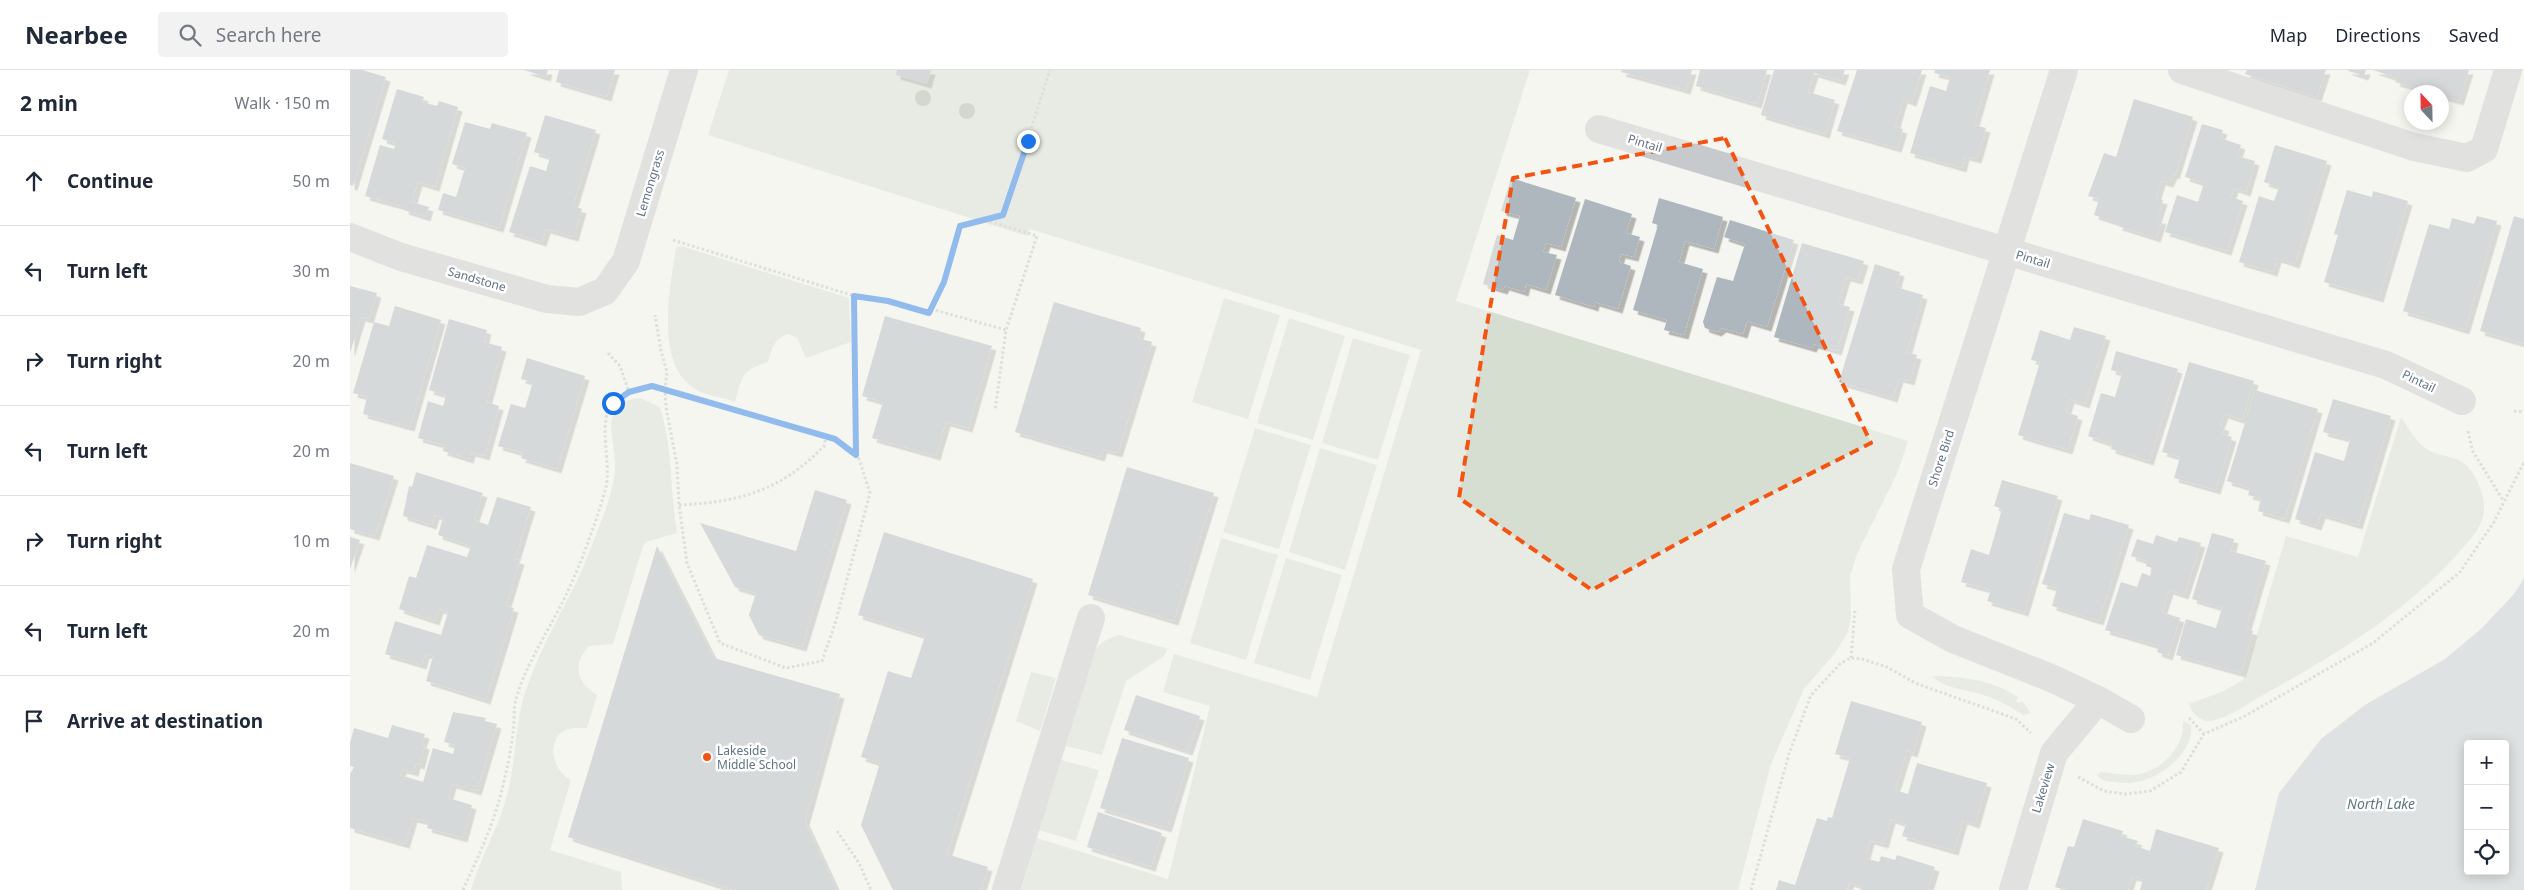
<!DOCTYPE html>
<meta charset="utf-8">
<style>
:root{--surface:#fff;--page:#f2f2f3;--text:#1f2937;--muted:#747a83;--line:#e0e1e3}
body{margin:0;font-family:"Noto Sans",sans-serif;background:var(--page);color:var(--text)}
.controls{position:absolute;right:15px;bottom:15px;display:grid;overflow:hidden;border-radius:5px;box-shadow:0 2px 12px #0003}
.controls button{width:45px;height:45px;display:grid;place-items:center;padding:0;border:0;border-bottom:1px solid var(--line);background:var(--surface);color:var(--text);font:25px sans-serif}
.compass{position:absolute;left:2054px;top:15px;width:45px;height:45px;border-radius:50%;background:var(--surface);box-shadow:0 2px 12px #0003;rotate:338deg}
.stop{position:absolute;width:15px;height:15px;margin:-11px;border:4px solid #1a73e8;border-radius:50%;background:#fff}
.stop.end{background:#1a73e8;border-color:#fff;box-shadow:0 1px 5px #0008}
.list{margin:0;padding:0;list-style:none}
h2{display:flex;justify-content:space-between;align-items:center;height:65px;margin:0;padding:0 20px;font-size:21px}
h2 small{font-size:16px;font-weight:400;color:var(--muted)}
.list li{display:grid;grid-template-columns:32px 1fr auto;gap:15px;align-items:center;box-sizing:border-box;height:90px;padding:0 20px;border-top:1px solid var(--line)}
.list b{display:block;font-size:19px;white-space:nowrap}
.list em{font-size:16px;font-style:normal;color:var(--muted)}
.icon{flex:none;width:28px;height:28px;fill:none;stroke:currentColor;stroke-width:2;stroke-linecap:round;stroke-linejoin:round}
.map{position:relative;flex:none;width:2174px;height:820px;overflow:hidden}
header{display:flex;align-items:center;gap:30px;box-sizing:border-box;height:70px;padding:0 25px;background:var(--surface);border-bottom:1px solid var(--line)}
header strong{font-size:24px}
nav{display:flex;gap:28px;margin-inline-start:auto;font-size:18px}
.search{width:350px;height:45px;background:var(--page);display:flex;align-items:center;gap:12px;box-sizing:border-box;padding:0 18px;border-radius:5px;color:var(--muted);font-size:19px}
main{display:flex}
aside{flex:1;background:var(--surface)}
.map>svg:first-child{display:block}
.green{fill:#d6ded2}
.water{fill:#c0cbd0;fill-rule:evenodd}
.building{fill:#aeb7bd;filter:url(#shadow)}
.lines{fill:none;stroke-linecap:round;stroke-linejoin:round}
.path{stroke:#c0c1c3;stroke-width:3;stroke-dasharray:2.5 2.5;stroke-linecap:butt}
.minor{stroke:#c7cacd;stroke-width:28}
.tree{fill:#a6b3a2}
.route{stroke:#1a73e8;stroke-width:6}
.marked{fill:none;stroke:#f55311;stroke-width:4;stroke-dasharray:10 6;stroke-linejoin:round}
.poi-dot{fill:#f55311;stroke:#fff;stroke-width:2}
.labels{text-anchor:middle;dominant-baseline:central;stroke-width:5;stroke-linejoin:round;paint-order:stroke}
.street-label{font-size:12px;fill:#617486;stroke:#fff}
.poi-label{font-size:12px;fill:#617486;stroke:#fff;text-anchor:start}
.water-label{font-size:14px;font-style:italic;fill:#5d7783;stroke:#fff}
</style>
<header>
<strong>Nearbee</strong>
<div class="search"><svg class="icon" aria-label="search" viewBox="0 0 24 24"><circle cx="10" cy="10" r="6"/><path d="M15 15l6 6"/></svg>Search here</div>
<nav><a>Map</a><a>Directions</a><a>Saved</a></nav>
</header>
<main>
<aside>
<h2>2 min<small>Walk · 150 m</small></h2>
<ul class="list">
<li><svg class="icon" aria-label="ahead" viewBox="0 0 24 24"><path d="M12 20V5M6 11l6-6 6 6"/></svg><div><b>Continue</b></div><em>50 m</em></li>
<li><svg class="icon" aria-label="left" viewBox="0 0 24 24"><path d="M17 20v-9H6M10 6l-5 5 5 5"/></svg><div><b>Turn left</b></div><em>30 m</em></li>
<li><svg class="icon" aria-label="right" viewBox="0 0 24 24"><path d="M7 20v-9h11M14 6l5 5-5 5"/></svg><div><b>Turn right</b></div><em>20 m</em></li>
<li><svg class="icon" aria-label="left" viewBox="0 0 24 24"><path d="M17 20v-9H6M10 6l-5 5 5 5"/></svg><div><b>Turn left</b></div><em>20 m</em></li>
<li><svg class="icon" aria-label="right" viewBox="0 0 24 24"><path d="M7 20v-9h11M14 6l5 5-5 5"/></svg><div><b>Turn right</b></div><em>10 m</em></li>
<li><svg class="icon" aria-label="left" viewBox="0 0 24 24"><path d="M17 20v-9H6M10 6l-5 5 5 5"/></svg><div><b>Turn left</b></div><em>20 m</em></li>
<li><svg class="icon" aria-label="arrive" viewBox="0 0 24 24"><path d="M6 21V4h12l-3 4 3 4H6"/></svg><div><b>Arrive at destination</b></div></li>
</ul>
</aside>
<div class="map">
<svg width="2174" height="820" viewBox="0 0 2174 820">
<defs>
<filter id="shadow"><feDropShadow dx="4.5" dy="4.5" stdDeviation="0" flood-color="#0004"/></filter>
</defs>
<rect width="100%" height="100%" fill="#f5f6f1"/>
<g class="green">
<path d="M379,0h801l-74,231 452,140 -11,33 -40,80 -7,22 1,41 -3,15 -13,21 -31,36 -33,75 -33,126h-717l16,-52 131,41 42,-173 -47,-14 11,-38 143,43 104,-347 -391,-121 -3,7 -319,-101z"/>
<path d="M331,176l168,52 2,44 -45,16 -9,-20 -9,-4c-14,5 -16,14 -20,28 -27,9 -25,13 -33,40 -12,-5 -29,-6 -40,-13 -41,-25 -25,-102 -19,-141z"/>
<path d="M874,228l56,17 -32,104 -56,-17z"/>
<path d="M939,248l56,18 -32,104 -56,-17z"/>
<path d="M1003,268l57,17 -32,105 -56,-17z"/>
<path d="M290,328l20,9c13,41 10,84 17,126l-31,9 -3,4 -30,98 -24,2c-17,19 -13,36 8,49l-10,33c-6,0 -17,-1 -23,3 -19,11 -10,41 7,49l-21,70 71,22 1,18h-151c9,-33 28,-62 36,-95 10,-36 7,-74 20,-108 13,-37 32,-71 50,-106 9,-19 16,-40 24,-59 7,-18 13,-36 14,-55 1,-30 -19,-64 25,-69z"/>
<path d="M2051,347c8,12 16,27 29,34 8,4 18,5 26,8 16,5 27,30 28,46 2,18 -13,34 -24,46 -53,61 -125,104 -195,143 -16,9 -36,24 -54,27 -11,1 -19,-8 -22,-17l35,-13 20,-12 42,-143 72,21z"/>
<path d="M905,358l56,17 -32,104 -56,-17z"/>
<path d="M970,378l57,17 -32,105 -56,-18z"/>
<path d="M871,468l57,17 -32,105 -56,-17z"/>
<path d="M936,488l56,17 -32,105 -56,-17z"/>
<path d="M769,565l49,14 -5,8 -37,24 -24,74 -36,-9 27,-95 11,-10z"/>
<path d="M681,602l25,6 -16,53 -24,-10z"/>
<path d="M1582,606c30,0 62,4 87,22l-3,3 3,2 3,-2 9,12 -8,2c-14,-9 -27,-17 -43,-21 -17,-5 -36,-6 -48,-18z"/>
<path d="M1833,651l8,4c4,25 -28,51 -50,56 -9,3 -18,2 -27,1 -7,-1 -13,-1 -17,-7l4,-3c10,1 21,3 31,3 26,-1 54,-27 51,-54z"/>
<path d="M711,690l38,10 -23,71 -37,-11z"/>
</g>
<path class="water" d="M2174,508v312h-269l24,-97 42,-54 44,-34 80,-46 37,-31 32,-34zM2118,674h37v127h-37z"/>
<g class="building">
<path d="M0,0h12l24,7 -33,109 -3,-1z"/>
<path d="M174,0h24l-2,7z"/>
<path d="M209,0h56l-8,27 -51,-15z"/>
<path d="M547,0h34l-4,14 -31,-9z"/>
<path d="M1272,0h70l-6,20 -65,-18z"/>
<path d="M1350,0h67l-10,34 -61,-18z"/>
<path d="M1424,0h71l-4,11 -27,-8 -6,19 27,8 -10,34 -64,-19z"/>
<path d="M1507,0h65l-10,32 -9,-3 -8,28 8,2 -6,19 -60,-17z"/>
<path d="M1585,0h55l-16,55 12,3 -9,31 -12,-3 -3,12 -52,-15 20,-67 16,5 4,-14 -16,-4z"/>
<path d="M1897,0h79l-9,27 -72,-23z"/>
<path d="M1996,0h20l-2,6z"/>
<path d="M2023,0h96l-10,31 -17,-5v-4h-11l-36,-10 2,-4z"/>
<path d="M47,19l27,8 -2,5 15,4 2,-5 19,6 -23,80 -17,-5 -6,20 17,5 -3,10 -22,-7 1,-3 -40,-11 15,-51 14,4 2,-6 -14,-4z"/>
<path d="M1784,29l59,18 -18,58 -2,-1 -4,9 -8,-2 -5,17 7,2 -6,19 5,1 -6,18 -38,-12 1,-3 -25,-8 5,-16 -11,-3 16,-43 12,4z"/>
<path d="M195,45l51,15 -23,76 9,3 -8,28 -28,-8 -4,13 -33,-10 21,-66 16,5 4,-14 -16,-5z"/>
<path d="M115,52l25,7 2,-6 35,10 -28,95 -61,-18 5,-17 13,4 9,-29 -13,-4z"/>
<path d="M1852,54l21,6 -3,8 21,7 -4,11 18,5 -9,31 -12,-4 -3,9 12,4 -16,50 -62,-19 12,-37 21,7 6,-19 -19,-6z"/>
<path d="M1925,75l52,16 -32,103 -18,-6 -4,14 -34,-10 20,-66 15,5 5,-14 -15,-5z"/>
<path d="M1161,108l65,20 -15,49 -15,-4 -3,9 14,3 -11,35 -20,-6 -2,8 -19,-6 -2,4 -20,-6 14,-49 16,5 7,-24 -19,-5z"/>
<path d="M1997,120l25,7 1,-6 35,10 -29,97 -55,-16 14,-47 -4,-1z"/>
<path d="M1309,128l64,19 -9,32 -29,-8 -6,21 24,7 -19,66 -20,-5 3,-10 -34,-10 25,-85 -6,-2z"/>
<path d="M1235,129l47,15 -6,19 14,4 -6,20 -13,-3 -2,8 12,4 -13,43 -23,-7 -1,5 -39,-12z"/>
<path d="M2127,146l20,5 -32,109 -62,-19 26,-87 20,5 3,-11 22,6z"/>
<path d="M2164,146l10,3v125l-44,-13z"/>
<path d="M1380,150l64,20 -27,87 -20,-6 -4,13 -21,-6 -5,4 -12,-4 -2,-6 14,-45 16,4 12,-37 -21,-7z"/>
<path d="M1452,173l62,18 -6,19 -12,-3 -8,27 12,3 -13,44 -23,-7 -2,4 -38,-11z"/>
<path d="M1525,194l25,8 -4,15 27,8 -16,57 10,3 -7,26 -11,-3 -6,20 -54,-16z"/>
<path d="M0,216l27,7 -8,26 -8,-2 -11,36z"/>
<path d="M704,232l87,26 -3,10 14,4 -34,111 -15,-4 -3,8 -85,-25z"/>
<path d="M45,236l46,14 -31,107 -47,-13 4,-17 -14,-4 21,-71 15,4z"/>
<path d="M535,246l107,30 -24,82 -22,-6 -10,34 -64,-18 11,-36 -21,-6z"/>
<path d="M99,249l38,11 -3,12 18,5 -15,55 12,4 -14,50 -14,-4 -2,7 -26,-8 1,-6 -26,-7 10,-37 15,5 3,-11 -17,-5z"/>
<path d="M1724,257l32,9 -21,68 -15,-5 -4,13 12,4 -10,34 -50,-15 22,-73 -9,-2 9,-30 30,10z"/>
<path d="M1766,281l62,18 -29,92 -38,-12 1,-5 -24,-8 13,-43 14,4 7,-24 -11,-3z"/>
<path d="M177,288l58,18 -28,93 -36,-11 2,-5 -25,-7 13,-42 14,4 8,-26 -12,-3z"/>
<path d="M1839,292l65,19 -12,39 -18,-6 -4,11 5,2 -3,7 10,3 -16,53 -42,-12 6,-21 -18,-5z"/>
<path d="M1905,320l63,19 -33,110 -27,-8 3,-13 -13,-3 2,-7 -23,-7z"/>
<path d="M1983,329l58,17 -33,109 -37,-11 -4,12 -22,-7 20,-67 29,9 6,-22 -27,-7z"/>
<path d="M0,393l44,13 -19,60 -25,-7z"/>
<path d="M777,397l87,26 -40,128 -86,-26z"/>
<path d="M66,402l67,21 -9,27 14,5 9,-28 34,10 -16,52 5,1 -14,46 8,2 -28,92 -60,-19 7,-25 -8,-2 -3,11 -37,-11 10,-33 46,14 7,-23 -9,-3 -4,12 -36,-12 10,-33 7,2 11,-33 40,12 4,-11 -33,-11 5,-18 -8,-2 -3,10 -29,-9 6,-30 3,1z"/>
<path d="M1652,410l56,16 -34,116 -37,-11 4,-11 -30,-8 10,-33 18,6 13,-46 -8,-3z"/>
<path d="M465,420l32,10 -45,147 -43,-12 -10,-20 7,-22 -21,-6 -35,-64 96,28z"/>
<path d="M1714,443l25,7 2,-6 38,11 -30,96 -47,-15 5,-18 -15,-4z"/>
<path d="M534,462l149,47 -86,275 41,13 -7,23h-88l-32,-65 19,-62 -19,-6 27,-86 23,7 14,-42 -67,-21z"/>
<path d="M1862,463l22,6 -3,12 35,10 -20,68 7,2 -12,42 -65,-18 10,-36 30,9 6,-20 -30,-9z"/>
<path d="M1806,465l21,7 2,-5 22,6 -17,52 -15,-5 -7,22 18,6 -12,38 -11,-4 2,-6 -54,-16 16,-48 16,5 5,-14 8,3 2,-8 -6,-2 1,-5 -16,-5 6,-17 16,5z"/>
<path d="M0,467l10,3 -10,29z"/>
<path d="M307,476l57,112 126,36 -35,127 32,69h-104l-165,-53z"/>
<path d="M786,625l64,21 -12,35 -64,-21z"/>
<path d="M1501,631l71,21 -9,31 -6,-2 -12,39 13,4 9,-31 70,20 -12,41 -12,-4 -9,31 -52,-15 4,-12 -15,-5 -7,25 -14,-4 -5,18 14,4 2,-6 14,4 2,-5 38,12 -7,23h-67l1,-3 -12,-5 -3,8h-71l3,-10 16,5 22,-67 10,3 1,-4 4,1 18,-60 -15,-4z"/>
<path d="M103,642l33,6 -1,3 12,3 -20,67 -25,-7 -4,14 24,7 -9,33 -36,-10 2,-6 -16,-4 -8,26 -55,-16v-54l4,-7 -4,-1v-23l4,-15 34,10 4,-13 33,9 -3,10 3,1 -5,20 -4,-1 -2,8 -12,-3 -2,6 23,7 10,-34 20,6 2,-9 -11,-3z"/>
<path d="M772,668l67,20 -22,70 -67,-20z"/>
<path d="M748,742l64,21 -11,34 -64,-20z"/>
<path d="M1733,749l40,12 -2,5 17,5 -3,5 15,5 6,-22 63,19 -13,42h-66l3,-11 -11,-3 -4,14h-62l-11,-3 13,-41 6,1z"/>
</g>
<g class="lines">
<g class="path">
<path d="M635,150l52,16 -31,94 -11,81"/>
<path d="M323,170l188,58 27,3 41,12 15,-31 16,-56 43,-11 47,-145"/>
<path d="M504,226l2,159"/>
<path d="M581,239l75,21"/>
<path d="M258,283l12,13 9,26"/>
<path d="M2164,341l10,1"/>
<path d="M2118,361l4,19 31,50"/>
<path d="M329,435c61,-3 102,-14 146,-60v-9"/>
<path d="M1501,588l4,-48"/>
<path d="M1839,648l15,16"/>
<path d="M1728,707l26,14 22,3 24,-3 31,-19 23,-38 41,-18 128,-73 87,-71 34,-50 30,-60"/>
<path d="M487,761l22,32 12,27"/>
<path d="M113,820c16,-35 33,-71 41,-109 4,-16 7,-32 9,-48 2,-11 0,-24 3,-34 11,-38 34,-70 51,-106 15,-32 28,-68 38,-102 8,-27 -9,-70 8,-88 21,-23 48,-15 74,-9l148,45 24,20 11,34 -35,131 -13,37 -36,7 -66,-25 -33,-80 -8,-58 -2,-40 -11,-58 -1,-18 2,-17 -6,-21 -6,-36"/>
<path d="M1401,820l38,-136 22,-59 30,-32 10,-5 11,1 25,8 28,16 101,36 15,14"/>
</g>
<g class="minor">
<path d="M1714,0l-158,499 4,46 43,24 98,39 47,22 33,19"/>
<path d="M1832,0l232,77 53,11 17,-9 24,-79"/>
<path d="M1249,59l787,236 76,36"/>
<path d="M0,167l51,20 146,42 32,3 26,-11 21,-30 58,-191"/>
<path d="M656,820l85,-272"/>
<path d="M1663,820l41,-137 44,-53"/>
</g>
</g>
<g class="tree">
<circle cx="573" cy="28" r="8"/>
<circle cx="617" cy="41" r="8"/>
</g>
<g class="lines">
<path class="route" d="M263,333l16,-11 23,-6 183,53 21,16 -2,-159 34,5 41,12 15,-31 16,-56 43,-11 25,-74"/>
</g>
<path d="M0 0H2174V820H0ZM1375,68l146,305 -117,59 -162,88 -133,-92 25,-156 29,-164z" fill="#f5f6f1" fill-opacity=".55" fill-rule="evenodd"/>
<path class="marked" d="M1375,68l146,305 -117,59 -162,88 -133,-92 25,-156 29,-164z"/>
<circle class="poi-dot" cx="357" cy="687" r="5"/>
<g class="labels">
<g class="street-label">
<text transform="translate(1295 73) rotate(17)">Pintail</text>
<text transform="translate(300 113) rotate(-73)">Lemongrass</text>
<text transform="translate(1683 189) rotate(17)">Pintail</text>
<text transform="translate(127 209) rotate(16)">Sandstone</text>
<text transform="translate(2069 311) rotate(26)">Pintail</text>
<text transform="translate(1591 388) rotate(-72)">Shore Bird</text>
<text transform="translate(1693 718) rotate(-73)">Lakeview</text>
</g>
<g class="poi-label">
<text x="367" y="680">Lakeside<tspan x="367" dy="14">Middle School</tspan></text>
</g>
<g class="water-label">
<text x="2031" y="733">North Lake</text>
</g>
</g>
</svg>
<div class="controls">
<button>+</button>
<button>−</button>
<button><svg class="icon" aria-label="locate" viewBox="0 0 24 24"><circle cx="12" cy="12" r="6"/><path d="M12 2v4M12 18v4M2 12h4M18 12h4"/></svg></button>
</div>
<svg class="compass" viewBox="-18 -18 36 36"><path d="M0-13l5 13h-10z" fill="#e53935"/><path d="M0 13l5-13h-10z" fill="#747a83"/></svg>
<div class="stop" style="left:263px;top:333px"></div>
<div class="stop end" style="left:678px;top:71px"></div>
</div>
</main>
